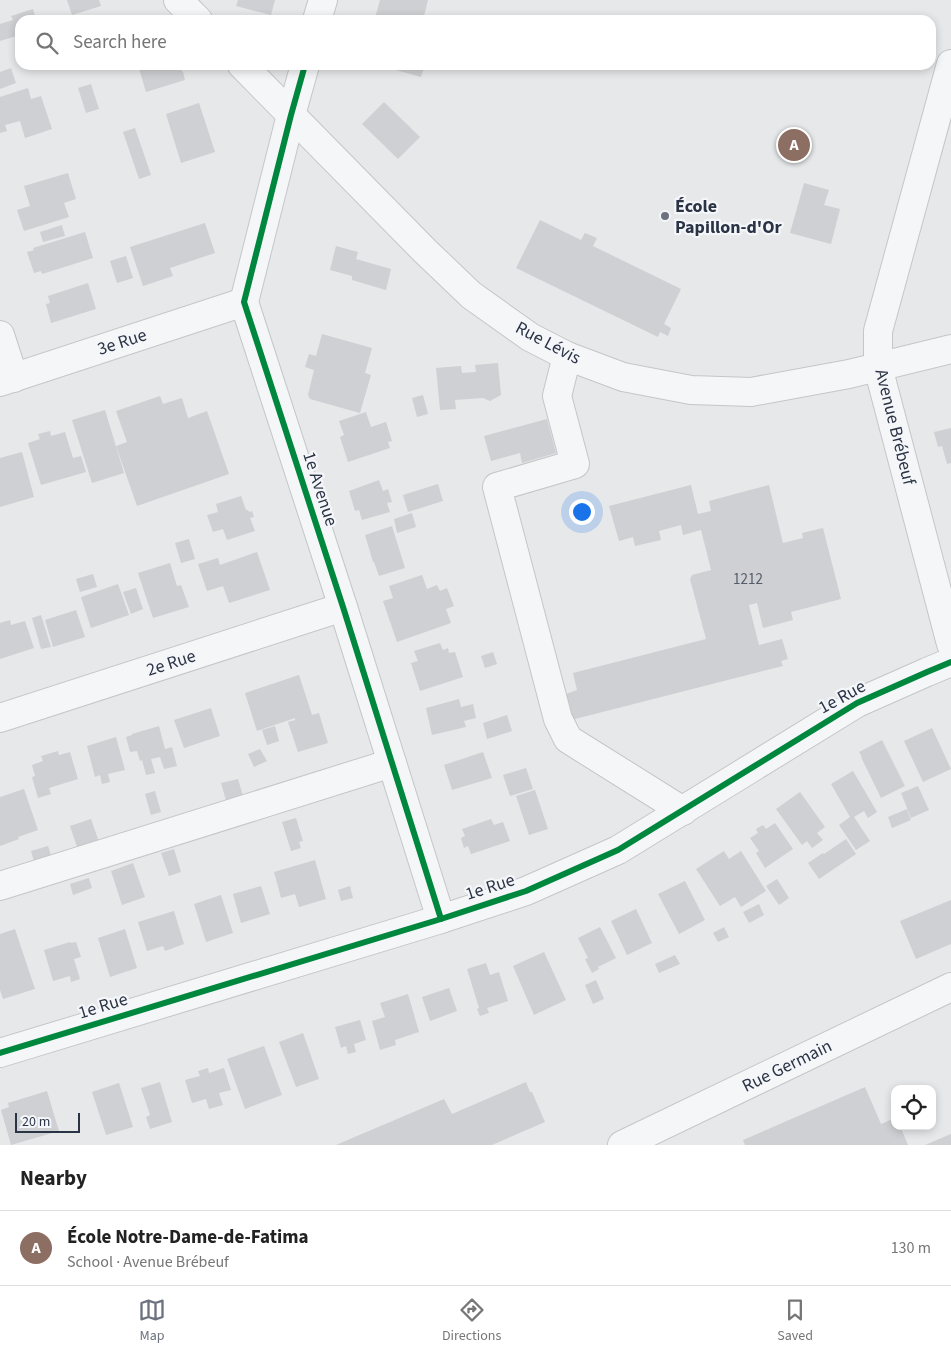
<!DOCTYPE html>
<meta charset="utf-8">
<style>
:root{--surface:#fff;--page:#f6f6f6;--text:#222;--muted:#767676;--line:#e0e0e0;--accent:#6c737f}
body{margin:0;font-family:"Source Sans 3",sans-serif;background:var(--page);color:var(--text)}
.controls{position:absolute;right:15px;bottom:15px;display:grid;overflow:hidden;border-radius:10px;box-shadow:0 2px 8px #0003}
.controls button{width:45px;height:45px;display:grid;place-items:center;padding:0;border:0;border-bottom:1px solid var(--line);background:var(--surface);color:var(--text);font:25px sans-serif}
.scale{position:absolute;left:15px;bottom:12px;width:65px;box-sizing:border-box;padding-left:5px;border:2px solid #2b3445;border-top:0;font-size:14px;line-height:18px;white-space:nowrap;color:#2b3445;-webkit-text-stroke:4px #f4f6f9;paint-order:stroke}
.you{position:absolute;left:581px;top:511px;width:18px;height:18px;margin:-12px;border:4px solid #fff;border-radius:50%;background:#1a73e8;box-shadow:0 0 0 8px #1a73e833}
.badge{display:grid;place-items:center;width:32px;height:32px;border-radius:50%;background:var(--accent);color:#fff;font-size:16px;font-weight:700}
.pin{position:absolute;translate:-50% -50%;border:2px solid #fff;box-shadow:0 1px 5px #0006}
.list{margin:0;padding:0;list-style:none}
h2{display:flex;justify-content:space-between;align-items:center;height:65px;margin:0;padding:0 20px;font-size:21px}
h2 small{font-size:16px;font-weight:400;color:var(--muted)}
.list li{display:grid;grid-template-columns:32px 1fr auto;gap:15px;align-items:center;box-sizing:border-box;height:75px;padding:0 20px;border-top:1px solid var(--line)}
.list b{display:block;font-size:19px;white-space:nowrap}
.list p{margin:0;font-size:16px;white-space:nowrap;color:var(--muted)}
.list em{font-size:16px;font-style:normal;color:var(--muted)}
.icon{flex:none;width:28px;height:28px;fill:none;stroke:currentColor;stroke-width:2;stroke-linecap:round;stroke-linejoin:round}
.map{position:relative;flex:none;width:951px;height:1145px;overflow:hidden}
.search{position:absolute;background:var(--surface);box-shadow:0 2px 8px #0003;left:15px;right:15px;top:15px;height:55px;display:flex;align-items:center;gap:12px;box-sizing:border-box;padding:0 18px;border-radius:15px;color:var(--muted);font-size:19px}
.sheet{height:140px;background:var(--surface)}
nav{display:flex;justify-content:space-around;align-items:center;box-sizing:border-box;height:70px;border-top:1px solid var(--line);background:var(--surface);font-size:14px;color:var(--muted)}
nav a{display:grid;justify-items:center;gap:2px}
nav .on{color:var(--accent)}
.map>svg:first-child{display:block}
.building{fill:#ced0d3}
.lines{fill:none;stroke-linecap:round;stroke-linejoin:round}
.minor-casing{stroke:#c4c6c8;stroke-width:30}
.minor{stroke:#f5f6f7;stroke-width:28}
.cycleway-casing{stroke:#f4f6f9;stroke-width:9}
.cycleway{stroke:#00873e;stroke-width:6}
.poi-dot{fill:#6c737f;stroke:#f4f6f9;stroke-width:2}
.labels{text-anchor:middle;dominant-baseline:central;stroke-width:4.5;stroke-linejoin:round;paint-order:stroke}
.number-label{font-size:15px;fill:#545c69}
.poi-label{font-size:18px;font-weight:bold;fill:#2b3445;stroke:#f4f6f9;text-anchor:start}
.street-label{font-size:18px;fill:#2b3445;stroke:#f4f6f9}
</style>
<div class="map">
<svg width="951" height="1145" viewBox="0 0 951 1145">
<rect width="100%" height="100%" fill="#e6e8ea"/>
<g class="building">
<path d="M67,0h32l2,6 -29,9z"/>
<path d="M238,0h37l-4,15 -35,-9z"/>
<path d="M380,0h48l-5,20h-40l-8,-2z"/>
<path d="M33,9l3,11h-16v15l-20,6v-17l13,-4 -2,-4z"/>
<path d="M138,65h37l8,7 2,8 -39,12z"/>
<path d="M378,65h47l-4,12z"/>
<path d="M11,68l5,15 -16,6v-17z"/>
<path d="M91,84l8,25 -13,4 -8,-25z"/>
<path d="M28,88l3,11 10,-3 11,33 -27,9 -5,-17 -15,4 2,6 -7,2v-36z"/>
<path d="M384,102l36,35 -22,22 -36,-35z"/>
<path d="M199,103l16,49 -34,11 -15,-49z"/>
<path d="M135,128l16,47 -12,4 -16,-47z"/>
<path d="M68,173l8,26 -12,4 5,14 -45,14 -7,-21 13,-4 -6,-20z"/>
<path d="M804,183l25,7 -5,15 16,4 -9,35 -41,-11z"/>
<path d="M540,220l41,20 4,-7 12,5 -4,8 88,43 -17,35 7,4 -3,8 -8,-4 -2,5 -142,-69z"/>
<path d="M205,223l10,30 -45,15 3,8 -30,10 -13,-39z"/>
<path d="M62,225l3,11 -22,6 -3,-10z"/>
<path d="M85,232l8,26 -51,16 -1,-3 -7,2 -7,-21 7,-2 -1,-2z"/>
<path d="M336,246l22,6 -2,7 35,10 -5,21 -34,-10v-4l-22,-6z"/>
<path d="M126,256l7,22 -16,5 -7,-22z"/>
<path d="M88,283l8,26 -45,14 -5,-19 4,-1 -2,-7z"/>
<path d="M322,334l50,14 -7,25 6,2 -11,38 -50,-14 -2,-4 6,-25 -9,-3 4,-13 7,2z"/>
<path d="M498,363l3,32 -11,6 -7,-3 -28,2 1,9 -16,1 -4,-42 25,-2 1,7 14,-1 -1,-7z"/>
<path d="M423,395l5,19 -11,3 -5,-19z"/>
<path d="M160,396l3,8 19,-6 6,20 19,-7 22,63 -92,32 -21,-60 11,-4 -11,-31z"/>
<path d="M105,410l19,63 -32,10 -20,-63z"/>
<path d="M366,412l5,15 15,-5 6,19 -4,1 2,6 -42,14 -8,-25 4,-2 -5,-14z"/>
<path d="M547,419l9,34 -34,10 -2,-10 -29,8 -7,-25z"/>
<path d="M951,428v35l-4,1 -5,-18 -4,1 -4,-15z"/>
<path d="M50,431l1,5 14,-4 8,26 8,-2 5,16 -45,13 -13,-42 12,-4 -2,-5z"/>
<path d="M22,452l12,45 -34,10v-49z"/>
<path d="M379,480l4,11 5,-2 4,13 -5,1 3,9 -28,8 -3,-10 -4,1 -6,-20z"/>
<path d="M438,484l5,17 -35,11 -5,-17z"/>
<path d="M691,485l7,29 13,-3 -2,-10 60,-16 14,58 20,-5 -1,-5 21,-5 18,71 -50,13 2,8 -30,8 -6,-25 -8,2 10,40 23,-6 6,20 -7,2 2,5 -208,53 -2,-1 -1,-1 -6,-23 11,-4 -4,-17 133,-34 -16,-60 2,-4 19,-5 -10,-40 -18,5 -2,-10 -22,6 2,9 -26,6 -2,-9 -14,4 -10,-35z"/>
<path d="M241,496l5,14h2l1,2 3,-1 2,6 -4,1 5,13 -28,9 -4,-11 -10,3 -6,-17 11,-3 -2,-8z"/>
<path d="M412,513l4,14 -19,6 -3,-14z"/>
<path d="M392,526l13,42 -26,8 -5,-14h-1l-8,-27z"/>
<path d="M189,539l6,20 -14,4 -6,-20z"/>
<path d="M257,552l13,38 -41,13 -6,-17 -16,5 -9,-27 20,-6 2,7z"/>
<path d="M170,563l7,23 4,-1 8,22 -36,11 -15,-45z"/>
<path d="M93,574l4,13 -17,5 -4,-13z"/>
<path d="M422,575l5,14 10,-4 3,6 7,-3 7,18 -8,3 5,14 -54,19 -14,-41 10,-3 -4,-12z"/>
<path d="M118,584l11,31 -38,13 -10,-31z"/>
<path d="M136,588l7,21 -12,5 -8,-22z"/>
<path d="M76,610l9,27 -32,10 -8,-27z"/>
<path d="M41,615l10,32 -10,2 -9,-31z"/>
<path d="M10,620l1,5 14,-4 9,27 -34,11v-36z"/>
<path d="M440,643l3,7 5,-2 1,5 6,-1 8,25 -43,14 -9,-28 7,-2 -4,-10z"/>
<path d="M493,652l4,12 -12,4 -4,-12z"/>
<path d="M299,675l13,40 7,-2 9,30 -30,9 -10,-30 7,-2v-2l-38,13 -12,-38z"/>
<path d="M459,699l2,8 12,-3 3,14 -12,3 2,6 -34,8 -6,-27z"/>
<path d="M211,708l9,28 -36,12 -10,-28z"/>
<path d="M507,715l5,16 -25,8 -4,-16z"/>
<path d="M159,726l6,23 7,-2 5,19 -13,3 -4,-12 -9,2 4,14 -9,2 -4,-15 -2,1 -3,-10 -7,1 -4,-15 6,-2v-1z"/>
<path d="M275,726l4,15 -12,4 -5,-15z"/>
<path d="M932,728l19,41 -28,13 -19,-41z"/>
<path d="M116,737l9,33 -17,4 2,8 -8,2 -2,-9 -5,2 -8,-31z"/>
<path d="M882,740l23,46 -24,12 -20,-41h1l-3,-5z"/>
<path d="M260,749l7,12 -13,6 -6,-13z"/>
<path d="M58,751l1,4 11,-3 8,27 -29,9 2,6 -13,4 -6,-21 3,-1 -3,-11 11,-4 -2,-5z"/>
<path d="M483,752l9,26 -40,12 -8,-25z"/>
<path d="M526,768l7,21 -23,7 -7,-21z"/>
<path d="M853,771l24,41 -9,6 -4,-7 -10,6 16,24 -14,9 -17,-25 11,-8 -19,-33z"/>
<path d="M238,779l6,20 -17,5 -6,-21z"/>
<path d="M918,786l11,24 -18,8 -10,-25z"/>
<path d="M24,789l14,41 -20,7 1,2 -19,7v-49z"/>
<path d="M535,790l13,39 -19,6 -13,-39z"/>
<path d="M155,791l6,21 -10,3 -6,-21z"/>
<path d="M800,792l25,35 -8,6 6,7 -11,8 -5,-7 -5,4 -26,-36z"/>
<path d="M907,809l4,11 -19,8 -4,-11z"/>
<path d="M296,818l7,23 -4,1 2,6 -10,3 -9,-29z"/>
<path d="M91,819l8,23 -21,8 -8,-24z"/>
<path d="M491,819l3,6 9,-3 7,19 -39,13 -3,-8 -4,2 -3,-10 4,-2 -3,-7z"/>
<path d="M775,823l18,26 -28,19 -9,-15 3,-2 -9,-13 8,-5 -2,-4 7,-4 3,4z"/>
<path d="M846,839l10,15 -37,25 -11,-16 15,-10 1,1z"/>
<path d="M48,846l6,18 -18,5 -5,-18z"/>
<path d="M174,849l7,23 -12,4 -8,-23z"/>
<path d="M724,851l5,8 12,-8 25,40 -25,16 -6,-10 -15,9 -24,-37z"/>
<path d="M315,860l11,39 -27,8 -4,-13 -14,4 -7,-26z"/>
<path d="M133,863l12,34 -23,8 -11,-34z"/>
<path d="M89,878l3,10 -19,7 -3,-11z"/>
<path d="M777,879l12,19 -10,7 -13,-19z"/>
<path d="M685,881l20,39 -26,14 -21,-40z"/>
<path d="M261,886l9,28 -29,9 -8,-29z"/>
<path d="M350,886l3,12 -12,3 -3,-11z"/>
<path d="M221,895l12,38 -27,9 -12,-38z"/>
<path d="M951,900v44l-35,15 -16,-38z"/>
<path d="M759,904l5,11 -15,8 -6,-11z"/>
<path d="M636,909l16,34 -25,12 -16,-34z"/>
<path d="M174,911l10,33 -19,7 -2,-5 -16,5 -9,-29z"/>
<path d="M600,927l16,31 -18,9 1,2 -7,4 -7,-14 3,-1 -10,-20z"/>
<path d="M724,927l5,10 -11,5 -5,-9z"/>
<path d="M15,929l20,60 -32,10 -3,-9v-56z"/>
<path d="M125,929l12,39 -27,9 -12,-39z"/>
<path d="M70,942l1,1 5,-1 5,15 -7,2 6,20 -9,3 -1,-6 -17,5 -9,-31z"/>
<path d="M544,952l22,48 -32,15 -21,-49z"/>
<path d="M675,955l5,9 -21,9 -4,-9z"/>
<path d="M486,963l4,12 9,-3 9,29 -21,7 2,5 -9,3 -3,-7 2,-1 -12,-39z"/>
<path d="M596,980l8,19 -11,5 -8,-19z"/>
<path d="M449,988l8,23 -27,10 -8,-24z"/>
<path d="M408,994l11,38 -24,8 1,5 -16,5 -8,-29 13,-4 -5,-14z"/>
<path d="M360,1020l6,20 -12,4 2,8 -8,2 -2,-8 -5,2 -6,-21z"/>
<path d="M303,1033l16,46 -23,8 -17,-45z"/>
<path d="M264,1046l18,49 -37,14 -18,-50z"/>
<path d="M208,1068l1,5 15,-5 7,22 -12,3 4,12 -14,4 -3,-10 -14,4 -7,-23 15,-4 -2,-5z"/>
<path d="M160,1082l12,40 -22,7 -4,-12 4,-2 -9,-27z"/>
<path d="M526,1082l4,10h2l13,30 -53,23h-156l108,-46 8,15z"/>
<path d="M119,1083l14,44 -27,8 -14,-43z"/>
<path d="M865,1087l16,37 14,-6v8h5l8,19h-163l-2,-5z"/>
<path d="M47,1091l12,40 -48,14 -10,-35 8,-3 -1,-4z"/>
<path d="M951,1134v11h-26z"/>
</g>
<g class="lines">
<defs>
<g id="minor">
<path d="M178,0l20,20"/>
<path d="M317,20l6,-20"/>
<path d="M951,64l-73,267v36l73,277"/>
<path d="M242,65l183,186 46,44 59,42 37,19 56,21 68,13 60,2 98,-18 102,-25"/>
<path d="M305,65l-14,50 -47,187 99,305 98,312"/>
<path d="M0,335l14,43"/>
<path d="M567,356l-10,40 18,68 -78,23 61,232 10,20 115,72"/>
<path d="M0,382l244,-80"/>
<path d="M0,718l343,-111"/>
<path d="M0,886l392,-123"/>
<path d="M0,1053l441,-134 85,-28 92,-41 239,-147 70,-31 24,-10"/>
<path d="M622,1145l329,-158"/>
</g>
</defs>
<use href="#minor" class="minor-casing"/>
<use href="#minor" class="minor"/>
<defs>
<g id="cycleway">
<path d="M305,65l-14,50 -47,187 99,305 98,312"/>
<path d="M0,1053l441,-134 85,-28 92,-41 239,-147 70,-31 24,-10"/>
</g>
</defs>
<use href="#cycleway" class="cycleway-casing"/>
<use href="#cycleway" class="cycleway"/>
</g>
<circle class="poi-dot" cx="665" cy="216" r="5"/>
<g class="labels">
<g class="number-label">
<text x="748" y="579">1212</text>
</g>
<g class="poi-label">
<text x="675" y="206">École<tspan x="675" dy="21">Papillon-d'Or</tspan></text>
</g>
<g class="street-label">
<text transform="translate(122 342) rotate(-18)">3e Rue</text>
<text transform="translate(548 343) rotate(28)">Rue Lévis</text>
<text transform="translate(895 427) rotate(76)">Avenue Brébeuf</text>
<text transform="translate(320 489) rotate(72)">1e Avenue</text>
<text transform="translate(171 663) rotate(-18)">2e Rue</text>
<text transform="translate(842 697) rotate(-29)">1e Rue</text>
<text transform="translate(490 887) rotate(-18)">1e Rue</text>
<text transform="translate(103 1006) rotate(-17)">1e Rue</text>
<text transform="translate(787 1066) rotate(-26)">Rue Germain</text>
</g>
</g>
</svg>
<div class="controls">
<button><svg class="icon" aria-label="locate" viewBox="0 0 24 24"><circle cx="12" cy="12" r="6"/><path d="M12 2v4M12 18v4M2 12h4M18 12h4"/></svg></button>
</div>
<div class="scale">20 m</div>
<div class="you"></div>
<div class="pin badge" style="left:794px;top:145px;background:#8d6e63">A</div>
<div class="search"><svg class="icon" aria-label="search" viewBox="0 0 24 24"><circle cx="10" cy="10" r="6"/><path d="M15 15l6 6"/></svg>Search here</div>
</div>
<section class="sheet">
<h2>Nearby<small></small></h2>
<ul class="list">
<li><span class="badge" style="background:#8d6e63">A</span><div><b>École Notre-Dame-de-Fatima</b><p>School · Avenue Brébeuf</p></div><em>130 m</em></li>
</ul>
</section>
<nav>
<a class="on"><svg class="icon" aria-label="map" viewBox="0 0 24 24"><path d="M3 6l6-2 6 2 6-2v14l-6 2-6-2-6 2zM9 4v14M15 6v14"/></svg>Map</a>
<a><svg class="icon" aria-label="directions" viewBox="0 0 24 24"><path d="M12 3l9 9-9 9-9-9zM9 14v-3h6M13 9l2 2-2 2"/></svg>Directions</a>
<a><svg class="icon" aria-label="saved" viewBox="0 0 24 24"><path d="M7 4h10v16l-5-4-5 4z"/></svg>Saved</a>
</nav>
